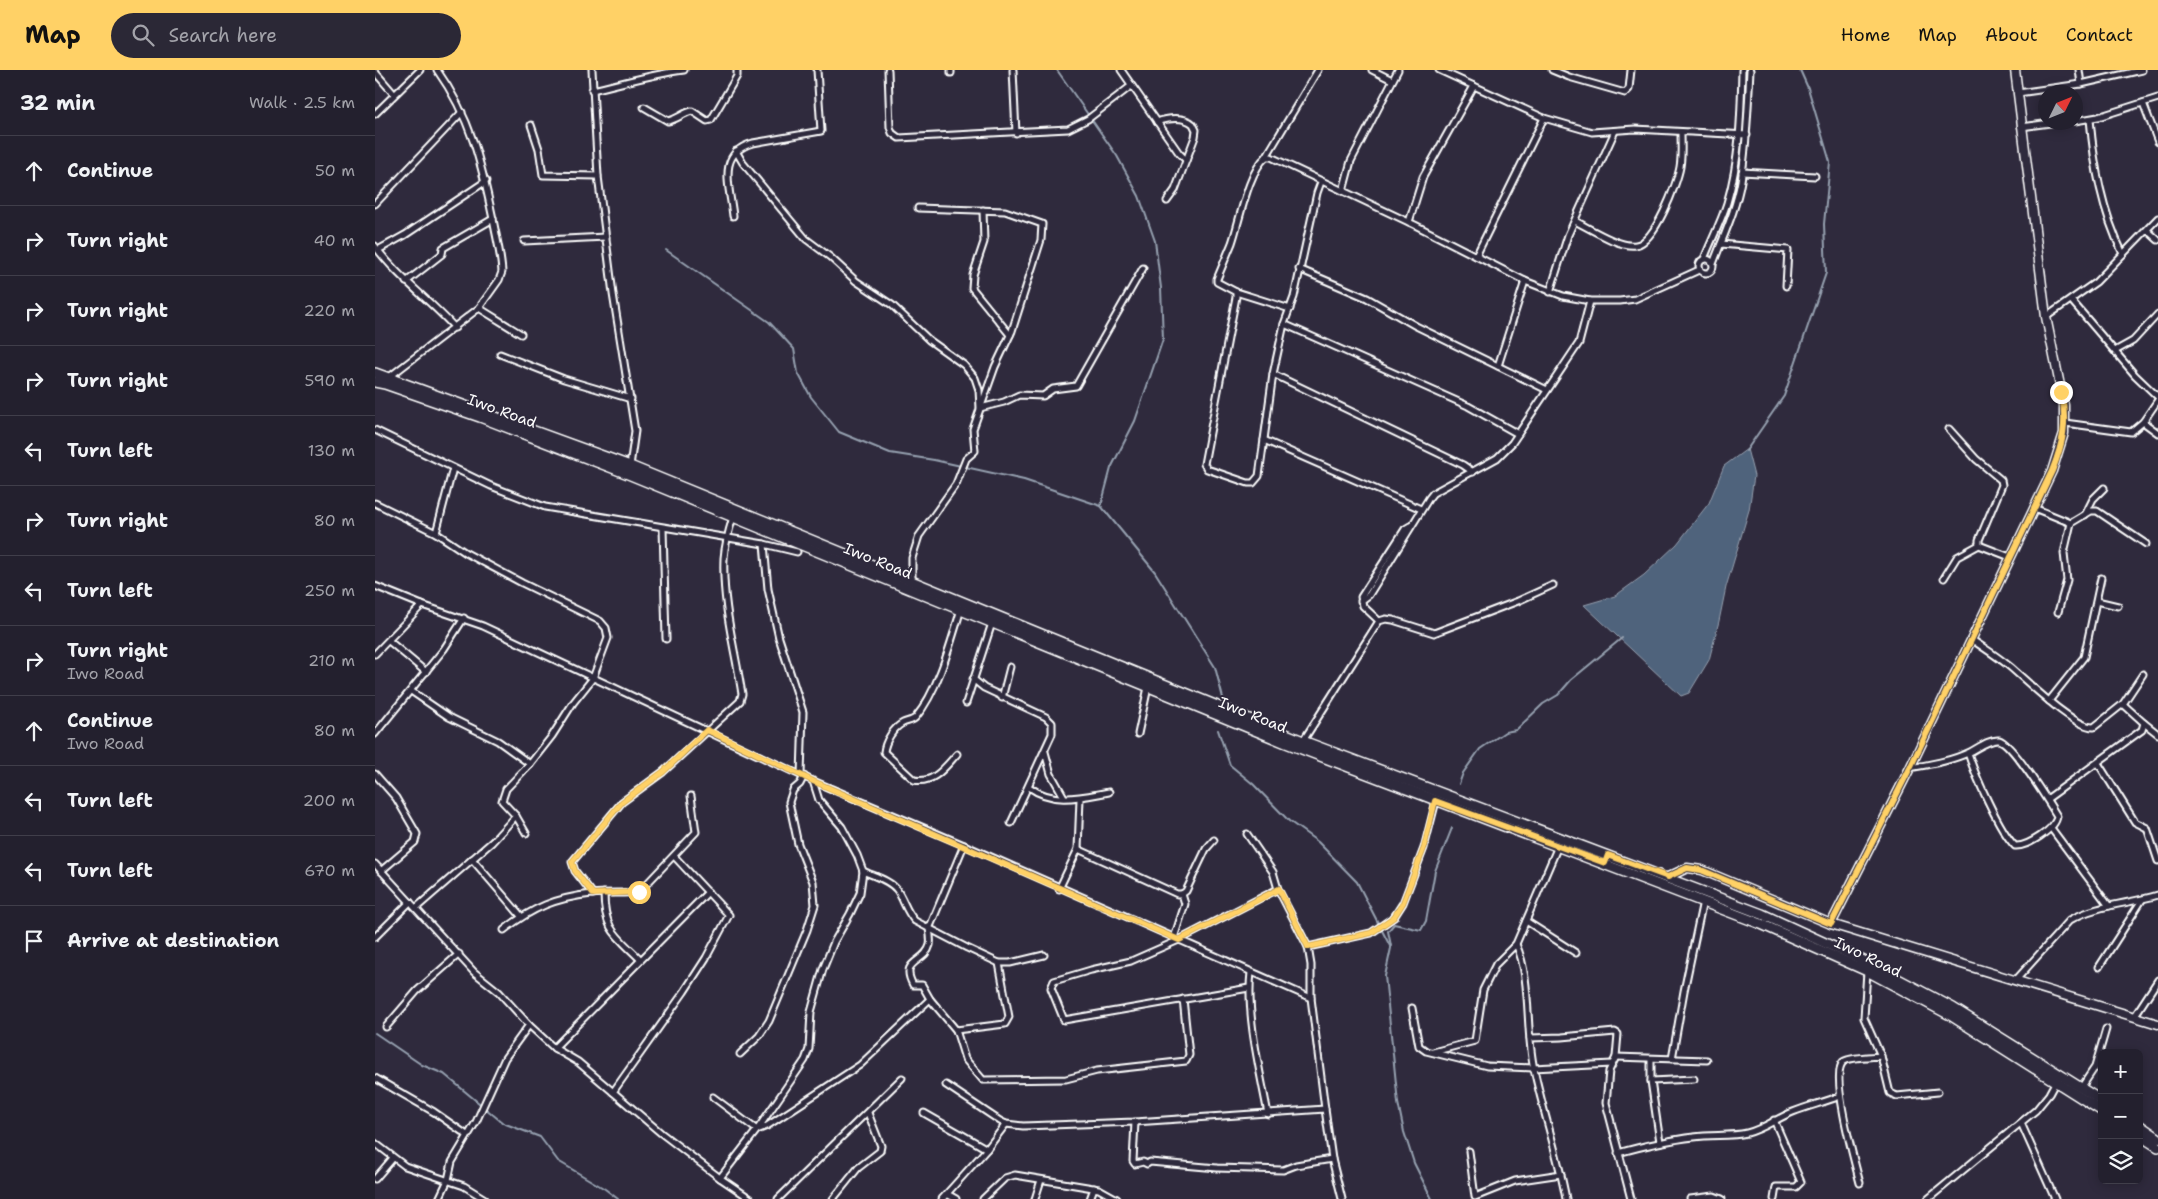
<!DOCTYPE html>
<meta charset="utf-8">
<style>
:root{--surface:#23202e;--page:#2b2836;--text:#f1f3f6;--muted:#a3a3aa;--line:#403e4a;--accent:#ffd166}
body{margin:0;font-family:"Shantell Sans",sans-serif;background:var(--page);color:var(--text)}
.controls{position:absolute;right:15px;bottom:15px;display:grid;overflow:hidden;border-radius:8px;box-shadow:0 2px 12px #0003}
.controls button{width:45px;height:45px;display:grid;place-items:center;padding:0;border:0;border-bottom:1px solid var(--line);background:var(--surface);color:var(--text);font:25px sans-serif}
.compass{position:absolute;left:1663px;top:15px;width:45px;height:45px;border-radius:50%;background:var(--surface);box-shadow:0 2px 12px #0003;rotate:47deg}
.stop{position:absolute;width:15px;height:15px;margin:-11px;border:4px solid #ffd166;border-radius:50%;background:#fff}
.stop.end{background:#ffd166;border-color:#fff;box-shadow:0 1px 5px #0008}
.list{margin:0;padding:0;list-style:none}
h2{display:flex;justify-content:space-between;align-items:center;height:65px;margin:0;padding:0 20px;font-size:21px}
h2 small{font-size:16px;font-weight:400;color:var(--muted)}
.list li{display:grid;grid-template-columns:32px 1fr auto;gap:15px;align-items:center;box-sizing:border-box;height:70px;padding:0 20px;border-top:1px solid var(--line)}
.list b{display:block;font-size:19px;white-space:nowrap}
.list p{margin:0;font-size:16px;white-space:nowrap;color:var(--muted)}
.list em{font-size:16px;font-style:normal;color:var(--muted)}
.icon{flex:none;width:28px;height:28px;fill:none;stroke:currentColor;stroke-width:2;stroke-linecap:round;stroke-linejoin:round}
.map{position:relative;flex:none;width:1783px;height:1129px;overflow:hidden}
header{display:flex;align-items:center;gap:30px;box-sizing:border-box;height:70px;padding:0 25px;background:var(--accent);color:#111}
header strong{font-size:24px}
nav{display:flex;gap:28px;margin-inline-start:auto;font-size:18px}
.search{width:350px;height:45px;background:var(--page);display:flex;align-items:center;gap:12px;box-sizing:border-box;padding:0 18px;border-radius:28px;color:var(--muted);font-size:19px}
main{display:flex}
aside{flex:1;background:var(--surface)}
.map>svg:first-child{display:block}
.water{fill:#50637b;stroke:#96a1b0}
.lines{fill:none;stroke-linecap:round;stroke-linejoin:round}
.stream{stroke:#96a1b0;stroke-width:2}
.street-casing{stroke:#fff;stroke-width:9}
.secondary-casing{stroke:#fff;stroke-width:11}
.primary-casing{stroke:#fff;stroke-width:12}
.street{stroke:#2f2a3d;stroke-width:5}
.secondary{stroke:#2f2a3d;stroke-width:8}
.primary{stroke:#2f2a3d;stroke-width:9}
.route{stroke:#ffd166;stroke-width:6}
.labels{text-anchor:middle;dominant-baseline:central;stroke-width:4;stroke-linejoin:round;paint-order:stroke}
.street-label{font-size:15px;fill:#fff;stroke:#2f2a3d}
</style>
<header>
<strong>Map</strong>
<div class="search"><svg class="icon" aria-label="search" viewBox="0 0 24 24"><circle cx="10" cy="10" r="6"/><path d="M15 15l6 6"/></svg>Search here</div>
<nav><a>Home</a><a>Map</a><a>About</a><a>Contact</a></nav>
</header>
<main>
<aside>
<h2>32 min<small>Walk · 2.5 km</small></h2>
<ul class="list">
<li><svg class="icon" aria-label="ahead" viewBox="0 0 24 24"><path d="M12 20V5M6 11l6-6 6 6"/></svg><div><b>Continue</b></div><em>50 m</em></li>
<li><svg class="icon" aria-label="right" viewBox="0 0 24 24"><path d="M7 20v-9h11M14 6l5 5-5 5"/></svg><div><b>Turn right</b></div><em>40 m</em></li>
<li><svg class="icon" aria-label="right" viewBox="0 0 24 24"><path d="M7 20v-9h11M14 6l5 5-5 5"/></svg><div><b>Turn right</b></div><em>220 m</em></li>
<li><svg class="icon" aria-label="right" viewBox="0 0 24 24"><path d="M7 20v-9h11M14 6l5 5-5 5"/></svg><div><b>Turn right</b></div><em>590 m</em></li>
<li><svg class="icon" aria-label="left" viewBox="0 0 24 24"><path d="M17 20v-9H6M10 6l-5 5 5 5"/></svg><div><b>Turn left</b></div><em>130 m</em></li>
<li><svg class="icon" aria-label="right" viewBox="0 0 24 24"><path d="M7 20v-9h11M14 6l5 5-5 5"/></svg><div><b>Turn right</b></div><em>80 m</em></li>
<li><svg class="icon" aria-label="left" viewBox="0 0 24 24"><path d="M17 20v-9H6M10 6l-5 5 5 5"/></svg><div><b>Turn left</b></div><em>250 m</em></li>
<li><svg class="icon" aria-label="right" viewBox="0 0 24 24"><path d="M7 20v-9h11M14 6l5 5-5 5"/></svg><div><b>Turn right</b><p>Iwo Road</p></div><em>210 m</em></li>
<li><svg class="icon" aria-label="ahead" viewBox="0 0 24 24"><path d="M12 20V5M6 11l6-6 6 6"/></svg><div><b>Continue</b><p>Iwo Road</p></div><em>80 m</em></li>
<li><svg class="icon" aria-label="left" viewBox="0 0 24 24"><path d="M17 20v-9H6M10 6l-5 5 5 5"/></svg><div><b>Turn left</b></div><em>200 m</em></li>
<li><svg class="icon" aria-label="left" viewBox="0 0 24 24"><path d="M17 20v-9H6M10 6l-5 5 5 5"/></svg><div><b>Turn left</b></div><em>670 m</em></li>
<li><svg class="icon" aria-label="arrive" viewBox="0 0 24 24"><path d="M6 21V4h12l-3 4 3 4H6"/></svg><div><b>Arrive at destination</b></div></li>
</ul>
</aside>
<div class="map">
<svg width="1783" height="1129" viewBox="0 0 1783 1129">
<rect width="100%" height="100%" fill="#2f2a3d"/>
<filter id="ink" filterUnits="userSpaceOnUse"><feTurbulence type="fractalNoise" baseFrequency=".02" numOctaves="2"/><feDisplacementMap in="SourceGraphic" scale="10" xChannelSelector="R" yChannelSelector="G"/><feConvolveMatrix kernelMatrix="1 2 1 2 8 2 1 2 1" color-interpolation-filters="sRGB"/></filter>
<g filter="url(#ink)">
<path class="water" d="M1372,379l7,27 -5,34 -23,77 -7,34 -10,39 -20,33 -8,3 -97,-91 31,-9 29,-21 33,-31 32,-41 15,-37z"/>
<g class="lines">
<g class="stream">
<path d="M682,0l60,86 22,40 16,45 6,47 2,51 -28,82 -24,47 -10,38 54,66 60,95 9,35"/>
<path d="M291,180l103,72 25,27 4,24 13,24 28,35 51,21 44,7 90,20 77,26"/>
<path d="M1371,381l38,-55 42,-123 -2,-49 6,-62 -22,-74 -8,-18"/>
<path d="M843,660l12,35 23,19 36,37 29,21 39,40 34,66 -6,28 13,127 6,29 10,31 18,36"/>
<path d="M1084,714l4,-11 17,-24 25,-17 11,-2 27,-26 15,-9 13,-15 51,-42"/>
<path d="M1016,876l-3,-15 6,-7 27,6 5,-9 9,-50 17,-43"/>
<path d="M0,963l47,32 22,9 59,49 37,14 18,24 47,28 13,10"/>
</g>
<defs>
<g id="street">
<path d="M217,0l6,106 15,118 22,137 -5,35"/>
<path d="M513,0l2,57 2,6 7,5 169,-9 20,-10 43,-33"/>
<path d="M576,0v3"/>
<path d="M638,0l3,63"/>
<path d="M746,0l58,83 7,7"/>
<path d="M997,0l20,10"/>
<path d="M1064,0l105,48 48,14 43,-3 112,6"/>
<path d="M1177,0l17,7 56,16 4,-4 2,-19"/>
<path d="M1704,0l2,14"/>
<path d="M0,2l19,22"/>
<path d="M217,20c31,-7 61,-16 92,-20"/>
<path d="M1643,23l63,-9 61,-14"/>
<path d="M1768,33l15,39"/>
<path d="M269,37l24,14c10,-2 15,-8 24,-10l15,10 4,-1 26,-44v-6"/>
<path d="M0,44l45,-44"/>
<path d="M1715,49c4,47 12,92 33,135"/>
<path d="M1700,51l23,-4 60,-19"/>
<path d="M782,52c10,-4 27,-6 36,2l3,6 -1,7 -20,53 -8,11"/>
<path d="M156,55l8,24 4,26 55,1"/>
<path d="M1646,57l37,-5"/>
<path d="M361,81l7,12 63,76 24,18 26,24 36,24 37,35 35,25 11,13 4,12 1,18 24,-6 15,-7 24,1 10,-7 23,-3 67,-118"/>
<path d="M891,87l52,-87"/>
<path d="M1367,102l73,4"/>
<path d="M946,112l-4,11 -23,104 -10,27 -11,50 -14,102 -6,7h-5l-41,-14 -3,-5 32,-167v-5l-19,-10v-3c5,-12 10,-24 15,-36 8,-23 16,-71 34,-86h5l144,68 110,56 38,15 27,5h30l15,-2 64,-29"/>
<path d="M968,121l8,-30 47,-91"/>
<path d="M0,134l87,-92"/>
<path d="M608,140l1,32 -11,33 -1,13 38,47"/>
<path d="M358,146c-3,-29 -17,-63 20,-73l68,-12 -4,-61"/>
<path d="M1200,151c14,7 45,27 61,24 19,-3 41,-61 44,-78 2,-11 1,-24 1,-35"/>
<path d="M1034,152l14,-45 51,-91"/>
<path d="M1772,160l11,10"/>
<path d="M149,171l82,-4"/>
<path d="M1346,174l67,6 -2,36"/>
<path d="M0,176c22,31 54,53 80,82"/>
<path d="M3,180l27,-15 81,-54"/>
<path d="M1101,186l68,-138"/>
<circle cx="1331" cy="196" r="7"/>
<path d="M1329,189c7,-18 17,-37 23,-56 13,-43 14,-89 15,-133"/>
<path d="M1338,194c10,-27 23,-54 28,-83 6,-37 7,-74 9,-111"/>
<path d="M924,199l68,29 49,28 131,64"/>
<path d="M31,212l36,-28 1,-6 50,-29"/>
<path d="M861,222l54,17"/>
<path d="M1175,222l18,-57 47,-104"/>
<path d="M1696,230l64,75 23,22"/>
<path d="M104,238l42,26"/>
<path d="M1671,247l50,-35 62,-64"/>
<path d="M909,254l184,82 50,28"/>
<path d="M1740,281l18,-10 25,-27"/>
<path d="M125,284l64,25 67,20"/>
<path d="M1123,296l27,-85"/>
<path d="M898,304l190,91 10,7"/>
<path d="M13,308l91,-70 20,-28 3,-8c-1,-18 -6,-36 -9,-53 -12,-57 -22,-101 -56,-149"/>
<path d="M1768,352l15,11"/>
<path d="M1690,353l66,9 12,-10 15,-22"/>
<path d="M1574,359l27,30 25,21 1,5 -23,55v5"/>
<path d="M0,360l116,56 54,21 219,37 33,8"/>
<path d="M889,370l157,69"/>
<path d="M0,433l61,30 30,20 56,30 78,38 6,7 2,10 -15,40 -20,25 -21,33 -22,28 -24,25 -4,12 14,15 10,17"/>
<path d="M1659,438l37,15 20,-12h6l49,33"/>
<path d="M1710,445l8,-16 11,-11"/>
<path d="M288,458l3,111"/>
<path d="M61,463l17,-65"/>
<path d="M389,474l4,45 11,49 24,74 -2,63"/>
<path d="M1569,508l13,-21 22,-12 31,12"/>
<path d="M537,511v-23l7,-22 37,-52 10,-25 9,-8 -2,-22 22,-62 17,-36 29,-91 1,-16 -37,-13 -87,-3"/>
<path d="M0,516l47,19 61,21 330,155 151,64 347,153"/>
<path d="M986,531l8,-6 60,-97 4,-5 64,-35 15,-15 67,-100 11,-42"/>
<path d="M1722,531l21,5"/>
<path d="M1683,542l9,-32 -3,-27 7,-30"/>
<path d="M1004,551l-16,-15 -2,-9 44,-68 5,-3"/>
<path d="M1596,569c13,9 26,17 38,27 17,14 65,62 85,61l29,-23 20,-30"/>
<path d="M14,571l37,31"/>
<path d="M0,584l47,-49"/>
<path d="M598,609l11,9 62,29 6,6v11l-41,89"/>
<path d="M36,621l38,26 49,24 32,23"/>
<path d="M627,628l8,-31"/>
<path d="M1674,631l35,-44 17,-79"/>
<path d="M591,633l26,-80"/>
<path d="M1769,653l14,11"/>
<path d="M0,664l69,-85 20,-31"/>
<path d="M763,664l10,-47"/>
<path d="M928,671l76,-120 7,-2 7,1 41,13 84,-32 35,-16"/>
<path d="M670,682l6,22 13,23"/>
<path d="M582,684c-12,13 -23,30 -43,26l-30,-28c1,-10 9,-24 19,-29 4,-2 10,-2 13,-6 22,-26 35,-75 45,-108"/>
<path d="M1723,693l37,59 12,6 11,33"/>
<path d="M1535,698c21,-4 41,-7 60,-16 8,-4 19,-13 29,-12 13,3 50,63 58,76 -1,13 -30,31 -42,30 -16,-16 -40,-71 -47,-93"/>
<path d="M0,704l21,24 21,36 -2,8 -34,29"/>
<path d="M654,717c25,18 52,10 80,5"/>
<path d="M1672,729l95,-69 2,-7 -21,-19"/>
<path d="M1676,758l58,78"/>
<path d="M872,764l26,38 5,17 30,58 3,18v33l14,111 7,50 10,40"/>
<path d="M589,775l-35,84c1,5 2,11 1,16 -5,19 -31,14 -17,40h9l8,14 26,31 9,29 18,21 83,-1 31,-8 89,-10 3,-6 -6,-56"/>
<path d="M703,779l99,45h5"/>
<path d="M97,789l49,57"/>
<path d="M0,794l99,108 25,20 30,33 25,23 24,14 83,71 59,45 31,21"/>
<path d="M488,801c10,5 27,9 34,19 7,10 9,22 18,31l52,27 32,15h11l34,-8"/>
<path d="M684,819l19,-40 2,-50"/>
<path d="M229,823c0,37 12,42 36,66"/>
<path d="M218,824l-18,-23 -3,-9 50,-60 41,-30 77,-71 2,-7c-7,-45 -20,-90 -18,-136 1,-14 5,-28 9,-41"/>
<path d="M807,824l4,-3 20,-42 8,-9"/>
<path d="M41,838l76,-66 24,-26"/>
<path d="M1151,851l50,32"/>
<path d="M129,860c29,-23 52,-32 88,-36 16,-2 32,0 47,-2l57,-60 -5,-36"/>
<path d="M0,867l35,-35"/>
<path d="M799,868l11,-34 -3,-10"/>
<path d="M1141,874c16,36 9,85 18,125 9,43 24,86 32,130"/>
<path d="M933,877l63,-14 23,-16 9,-14 21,-55 12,-47"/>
<path d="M1724,897l43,-67"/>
<path d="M1492,901l-3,47 17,38 9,37 7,3 41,-4"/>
<path d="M876,902c-5,43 9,99 17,142"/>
<path d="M1640,911l55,-61c26,-15 59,-16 88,-25"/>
<path d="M874,918l-185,32 -13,-32 3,-7 37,-11 40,-9 48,-21 99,-51"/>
<path d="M1037,938l7,38 7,5 61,15 46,2 79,-4"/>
<path d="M1759,947l24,-37"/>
<path d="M11,957l31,-36 42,-37"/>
<path d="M581,960l49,-6 4,-7 -10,-54"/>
<path d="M1155,968l32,-1 53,-5 3,2 -2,23 -7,14 -3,32 25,96"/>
<path d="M179,978l154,-156"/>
<path d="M1058,982l42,-11 8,-51 13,-26 20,-20 42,-98"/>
<path d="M365,984l19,-18 10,-15 38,-91 8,-25 -2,-23 -15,-38 -9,-42 4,-12 7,-6 4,-8"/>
<path d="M1241,987l91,3"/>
<path d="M1276,989v22l9,61"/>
<path d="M1297,989l12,-68 19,-90"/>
<path d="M0,1008l59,34 33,23"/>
<path d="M1276,1011l43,-2"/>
<path d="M571,1015l54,36 6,3 17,2 112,-4 190,-13"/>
<path d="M1706,1018l14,-21 11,-38"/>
<path d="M238,1022l71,-100 22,-34 23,-43 -55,-59"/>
<path d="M338,1027l44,33 10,-4 93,-61 70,-66"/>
<path d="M549,1043l63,36"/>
<path d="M760,1052l-2,39 2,3 8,-2 4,2 3,-2 67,6 66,2 13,-5 36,-6"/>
<path d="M1646,1053l34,76"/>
<path d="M0,1073l30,23 59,20 21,13"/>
<path d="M1094,1081l6,46 40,-16 46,-7"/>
<path d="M1243,1083c25,-7 50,-13 76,-16 18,-3 35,0 53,-4 17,-4 30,-15 46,-21 15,-6 32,-10 47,-16"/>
<path d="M345,1108l37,-48 48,-70 4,-11 2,-37 12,-43 11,-27 16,-28 10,-21 3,-22 -6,-16 -15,-28 -23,-27 -6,-19"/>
<path d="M0,1109l18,-21"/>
<path d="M1485,1113c-5,-19 -30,-108 -17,-121 6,-5 29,-5 38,-6"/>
<path d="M572,1124l9,5"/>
<path d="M64,1129l9,-19 4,-18 24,-40 29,-64 24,-33"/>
<path d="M403,1129l124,-121"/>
<path d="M458,1129l25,-31 22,-17 1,-5 -13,-33"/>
<path d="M567,1129l45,-50 19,-25"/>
<path d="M608,1129l22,-21 10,-3 84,14 18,10"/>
<path d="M660,1129l6,-19"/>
<path d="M715,1129l4,-11"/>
<path d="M1315,1129l24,-3 8,3"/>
<path d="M1399,1129l2,-12h20l5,-5 -27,-62"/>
<path d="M1553,1129l108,-89 13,-16 7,-13"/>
</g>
<g id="secondary">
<path d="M1293,807l19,-9 15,2 129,54 327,100"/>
<path d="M1456,854l79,-156 142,-297 12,-38v-28l-18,-88 -31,-247"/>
</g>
<g id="primary">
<path d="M0,303l255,93 673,275 459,173 96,44 95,50 149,93"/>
<path d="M0,312l10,2 95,33 148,57 658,269 475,181 106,47 83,44 152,96"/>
<path d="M1764,1055l19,13"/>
<path d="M1764,1065l19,12"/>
</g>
</defs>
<use href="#street" class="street-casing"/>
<use href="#secondary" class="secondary-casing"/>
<use href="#primary" class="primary-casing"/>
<use href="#street" class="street"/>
<use href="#secondary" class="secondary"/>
<use href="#primary" class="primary"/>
</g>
</g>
<g class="lines" filter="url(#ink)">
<path class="route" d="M264,822l-46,2 -18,-23 -3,-9 50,-60 41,-30 44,-42 106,51 366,159 100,-51 29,58 63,-14 23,-16 9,-14 21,-55 11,-47 170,62 3,-8 60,22 19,-9 14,2 130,54 79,-156 142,-297c11,-27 16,-50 9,-79"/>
</g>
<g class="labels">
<g class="street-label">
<text transform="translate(127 341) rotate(20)">Iwo Road</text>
<text transform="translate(503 491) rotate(22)">Iwo Road</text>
<text transform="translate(878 645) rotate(22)">Iwo Road</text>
<text transform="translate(1493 887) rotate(26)">Iwo Road</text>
</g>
</g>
</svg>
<div class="controls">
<button>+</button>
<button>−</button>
<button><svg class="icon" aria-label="layers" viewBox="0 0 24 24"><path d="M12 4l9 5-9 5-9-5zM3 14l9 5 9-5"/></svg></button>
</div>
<svg class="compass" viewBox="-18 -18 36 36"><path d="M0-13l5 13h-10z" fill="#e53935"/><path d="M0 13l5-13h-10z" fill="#a3a3aa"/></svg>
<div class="stop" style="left:264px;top:822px"></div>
<div class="stop end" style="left:1686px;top:322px"></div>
</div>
</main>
